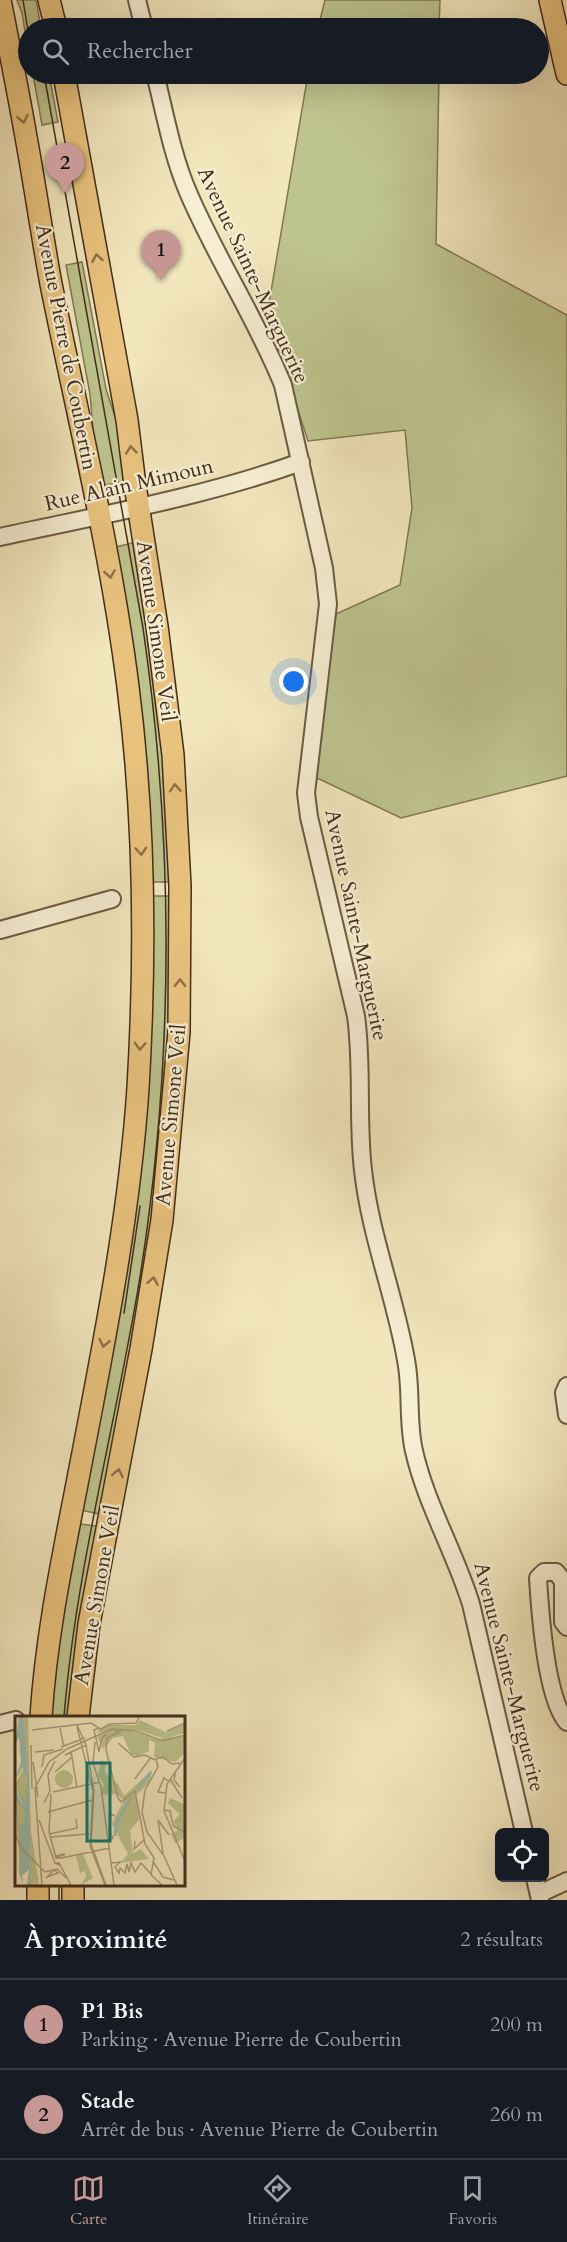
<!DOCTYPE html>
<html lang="fr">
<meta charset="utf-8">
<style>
:root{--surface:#171b24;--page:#20242c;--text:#f1f3f6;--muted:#9ea1a6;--line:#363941;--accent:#c59692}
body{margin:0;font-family:Cardo,serif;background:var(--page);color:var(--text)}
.controls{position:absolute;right:18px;bottom:18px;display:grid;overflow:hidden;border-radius:9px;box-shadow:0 6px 24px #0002}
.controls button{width:54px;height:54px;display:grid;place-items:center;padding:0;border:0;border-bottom:2px solid var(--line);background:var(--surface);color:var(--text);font:30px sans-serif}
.you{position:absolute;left:294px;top:682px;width:21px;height:21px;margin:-15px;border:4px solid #fff;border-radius:50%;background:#1a73e8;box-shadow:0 0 0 9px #1a73e833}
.badge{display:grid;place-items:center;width:39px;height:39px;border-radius:50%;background:var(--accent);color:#111;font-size:20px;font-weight:700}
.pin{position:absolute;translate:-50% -50px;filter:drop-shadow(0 2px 3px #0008)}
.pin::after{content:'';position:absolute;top:32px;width:21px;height:18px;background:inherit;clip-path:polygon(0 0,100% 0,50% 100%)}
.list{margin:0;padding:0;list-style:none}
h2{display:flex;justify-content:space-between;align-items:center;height:78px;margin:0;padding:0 24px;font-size:26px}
h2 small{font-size:20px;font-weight:400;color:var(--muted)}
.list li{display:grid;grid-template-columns:39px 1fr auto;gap:18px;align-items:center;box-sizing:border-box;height:90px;padding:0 24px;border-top:2px solid var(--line)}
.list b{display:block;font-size:22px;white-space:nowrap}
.list p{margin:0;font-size:20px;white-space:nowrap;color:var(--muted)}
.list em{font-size:20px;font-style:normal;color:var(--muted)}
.icon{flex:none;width:33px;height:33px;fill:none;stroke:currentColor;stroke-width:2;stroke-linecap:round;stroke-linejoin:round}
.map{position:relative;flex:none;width:567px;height:1900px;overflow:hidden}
.search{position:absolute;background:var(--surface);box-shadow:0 6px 24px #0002;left:18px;right:18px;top:18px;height:66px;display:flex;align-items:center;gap:15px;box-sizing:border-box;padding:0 21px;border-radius:33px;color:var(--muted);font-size:22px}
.sheet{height:258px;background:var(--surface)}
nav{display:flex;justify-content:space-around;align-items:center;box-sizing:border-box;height:84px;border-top:2px solid var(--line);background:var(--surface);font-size:16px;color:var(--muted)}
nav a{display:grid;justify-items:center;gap:3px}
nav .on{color:var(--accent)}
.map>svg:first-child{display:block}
.green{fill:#bec48e;stroke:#807855;stroke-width:1.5}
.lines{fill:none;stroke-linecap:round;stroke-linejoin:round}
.minor-casing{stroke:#6d5b44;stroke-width:20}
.major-casing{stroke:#412d1c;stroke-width:24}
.minor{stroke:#f7efd4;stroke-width:16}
.major{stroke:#e9c37e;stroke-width:21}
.tram{stroke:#412d1c;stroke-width:1.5}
.oneway{stroke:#8d7048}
.labels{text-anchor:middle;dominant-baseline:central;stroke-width:4.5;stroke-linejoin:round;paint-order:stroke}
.street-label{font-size:21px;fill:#412d1c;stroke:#f7efd4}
.inset-river{fill:none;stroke:#9bbfb2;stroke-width:3}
.inset-road{fill:none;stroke:#ab9c7d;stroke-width:1.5}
.view{fill:#0f766e;fill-opacity:0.15;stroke:#0f766e;stroke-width:3}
.inset-edge{fill:none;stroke:#412d1c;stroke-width:3}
</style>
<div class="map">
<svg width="567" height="1900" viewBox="0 0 567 1900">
<rect width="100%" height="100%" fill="#f2e6bd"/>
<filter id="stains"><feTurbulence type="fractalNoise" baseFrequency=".00333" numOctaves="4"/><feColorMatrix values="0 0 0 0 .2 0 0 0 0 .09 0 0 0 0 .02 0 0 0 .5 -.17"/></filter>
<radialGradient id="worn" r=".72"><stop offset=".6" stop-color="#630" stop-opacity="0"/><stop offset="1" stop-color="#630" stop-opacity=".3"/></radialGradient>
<g class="green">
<path d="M17,0h19l5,28h-13v23l-6,-38z"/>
<path d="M325,0h115l-1,28h-121z"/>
<path d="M33,74h16l9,48 -16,3z"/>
<path d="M308,74h131l-3,170 131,71v461l-166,42 -86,-41 21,-163 64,-29 12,-77 -7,-78 -97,11 -41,-126z"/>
<path d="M82,262l24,127 14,43 5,49 -24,5 -6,-34 -5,-58 -24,-129z"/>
<path d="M132,543l4,2 23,138 12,199h-18l-39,-333 2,-2z"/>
<path d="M153,896h17l2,135 -17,194 -55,289 -20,-4 31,-168 39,-444z"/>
<path d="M80,1524l15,2 4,3 -28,188h-23l4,-46z"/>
</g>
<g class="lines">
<defs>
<g id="minor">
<path d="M137,0l7,28"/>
<path d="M155,74c10,39 17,81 33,118 28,66 68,126 95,193l41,183 4,36 -22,189 3,24 47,199c7,51 1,103 7,154 7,65 32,126 43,190 6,30 1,61 8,91 12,53 41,101 57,153l53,228"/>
<path d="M0,537c101,-22 203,-40 301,-75"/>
<path d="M0,930l112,-31"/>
<path d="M567,1386l-3,7 3,22"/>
<path d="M567,1627l-4,-5v-41l-7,-9h-12l-6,6c2,33 8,121 29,144"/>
<path d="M0,1724l16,-4"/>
<path d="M535,1878l5,22"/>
<path d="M539,1894l28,-13"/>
</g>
<g id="major">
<path d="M0,0c9,46 18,91 26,137 9,49 16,98 25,147 27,134 60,267 77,403 17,133 18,267 10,401 -9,134 -36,265 -61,396 -15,77 -31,154 -36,233"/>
<path d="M49,0l7,28"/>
<path d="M550,0l17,74"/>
<path d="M64,74l63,346 8,65 22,141 16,129 7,131 -1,146 -17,188 -21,129 -52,275 -11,93"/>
<path d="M38,1884v16"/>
<path d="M73,1900v-16"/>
</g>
</defs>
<use href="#minor" class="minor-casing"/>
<use href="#major" class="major-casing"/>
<use href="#minor" class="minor"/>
<use href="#major" class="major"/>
<g class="tram">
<path d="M23,0l5,31"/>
<path d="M44,74l99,554c31,214 31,434 -3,649 -24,147 -64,291 -76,440"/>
<path d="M124,1313l16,-107"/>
<path d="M59,1884v16"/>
</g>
</g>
<defs><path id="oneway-chevron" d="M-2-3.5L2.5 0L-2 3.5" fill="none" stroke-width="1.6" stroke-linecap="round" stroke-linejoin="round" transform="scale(1.5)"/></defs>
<g class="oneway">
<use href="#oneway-chevron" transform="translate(23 119) rotate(79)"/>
<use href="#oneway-chevron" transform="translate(97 258) rotate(-100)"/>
<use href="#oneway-chevron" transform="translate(131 450) rotate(-96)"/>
<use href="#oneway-chevron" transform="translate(110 574) rotate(81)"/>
<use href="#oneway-chevron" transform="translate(175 788) rotate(-94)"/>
<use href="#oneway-chevron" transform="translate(141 851) rotate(87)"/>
<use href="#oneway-chevron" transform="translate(180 983) rotate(-89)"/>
<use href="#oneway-chevron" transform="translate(140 1046) rotate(93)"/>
<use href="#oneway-chevron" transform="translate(153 1281) rotate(-80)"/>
<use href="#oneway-chevron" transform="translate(104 1343) rotate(101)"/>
<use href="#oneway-chevron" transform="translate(118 1473) rotate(-79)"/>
</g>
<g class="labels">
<g class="street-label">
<text transform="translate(253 275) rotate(65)">Avenue Sainte-Marguerite</text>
<text transform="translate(66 347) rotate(79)">Avenue Pierre de Coubertin</text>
<text transform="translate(129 485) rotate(-13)">Rue Alain Mimoun</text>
<text transform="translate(156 631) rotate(82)">Avenue Simone Veil</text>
<text transform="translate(356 925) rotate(78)">Avenue Sainte-Marguerite</text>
<text transform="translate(171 1115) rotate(-85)">Avenue Simone Veil</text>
<text transform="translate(97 1595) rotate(-80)">Avenue Simone Veil</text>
<text transform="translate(509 1677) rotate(76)">Avenue Sainte-Marguerite</text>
</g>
</g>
<g transform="translate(15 1716)">
<rect width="170" height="170" fill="#f2e6bd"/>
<path d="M8,0h5l3,115 8,54h-8l-2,-98zM125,4l26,12 18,-8v9l-18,6 -29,-9 -42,3 14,-8h27zM94,15h22l25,8 28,-3v18l-9,8 -21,-5 1,-14 -6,-3v11l-11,5 -7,-2 -8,-18 -10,2 -10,11 -6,-12zM86,44l4,2v11l13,11 6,12 28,-26 -2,12 -14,13 3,25 -9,10 3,23 8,-4 8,10 -29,4 8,-9 -16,-30 12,-24 -8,-6 -16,1 4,-11 -6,-8zM9,51l3,12 -1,31 -11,-25zM40 63a9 9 0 1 1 18 0a9 9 0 1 1-18 0ZM0,81l10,16 -2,13 -3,-1v31l5,10 -5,7zM155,82l14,6v34l-9,5 -4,-9 7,-4 -5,-8 7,-8 -12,-11zM68,138l10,24 -12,7 5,-8 -1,-6 -5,2 -4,-17z" fill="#bec48e"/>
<path d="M4,0h4l6,65 2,104h-4l2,-16 -7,7 1,9 -4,-12 1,-49h3l2,-11 -10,-15v-13l4,14 7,10 -7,-12 -2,-10 8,17 2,-25 -4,-12 -8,13 6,-18 -2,-25 -4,7z" fill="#9bbfb2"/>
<path class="inset-river" d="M122,73l14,-17M100,120l1,-11 15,-28"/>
<path class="inset-road" d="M76,7l8,5 -5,2 5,22 3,-14 5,-4M62,9l9,20 8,46 -3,53 15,41M62,11l16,64 -3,55 15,39M45,12l4,19M17,14l59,-7M84,14l11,-6 26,-1 4,-7M100,15l5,1 -13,6 -1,12 12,48 3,4 14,-11 10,53 9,14 -3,17 11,10M152,15l18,-8M80,26l-2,21 8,24 13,98M103,27l16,14 11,-2 10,5M16,29l1,44M46,31l24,-9M56,35l6,37M20,36l19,-2M50,39l21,-10M170,42l-18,26 -3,27 21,50M18,46l5,35M27,51l2,-12 19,-6M161,54l-2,10 6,7M40,56l17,-15M120,63l16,-22M155,63l12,19M38,76l47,-10M150,77l-7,-1 6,-14 4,3M36,78l-2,38 7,26h5M29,87l6,-12 -2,-16 7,-14M149,94l6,1 3,15 12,6M33,96l44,-12M24,104l16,43M0,118l7,15 23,23 12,-3 9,9M34,118l28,-6 -1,-9M35,121l39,-3M94,125l4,-3 -4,-8 2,-16 4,2M120,125l-1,8 10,-9M148,137l-5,-33 11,15M49,138v1l-8,2v-1zM46,142l49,-10M97,147l8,-1 -5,5 4,6 1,-5 5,5 2,-9 2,8 2,-9 4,9 6,-9 11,12M139,147l9,14 11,3M45,149l-5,-2h4l12,22M31,162l8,-8 4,3 -11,4M27,169l-7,-97 14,-26 18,-13 45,-20 24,2 27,10 22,-6M162,169l-13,-29 -17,-24 -5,-19 3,-23 13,-23 -2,-8 7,-2 9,7 8,-1"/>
<path class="view" d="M72,47h23v78h-23z"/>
<rect width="170" height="170" class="inset-edge"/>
</g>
<rect width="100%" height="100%" filter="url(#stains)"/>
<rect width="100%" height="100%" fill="url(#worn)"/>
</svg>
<div class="controls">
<button><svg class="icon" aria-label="locate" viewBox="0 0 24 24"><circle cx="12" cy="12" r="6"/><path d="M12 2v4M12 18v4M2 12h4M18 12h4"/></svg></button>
</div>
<div class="you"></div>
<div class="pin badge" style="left:161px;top:280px">1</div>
<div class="pin badge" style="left:65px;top:193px">2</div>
<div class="search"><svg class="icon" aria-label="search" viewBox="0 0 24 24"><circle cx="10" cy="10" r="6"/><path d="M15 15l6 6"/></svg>Rechercher</div>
</div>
<section class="sheet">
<h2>À proximité<small>2 résultats</small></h2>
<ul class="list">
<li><span class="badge">1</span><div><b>P1 Bis</b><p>Parking · Avenue Pierre de Coubertin</p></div><em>200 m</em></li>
<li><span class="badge">2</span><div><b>Stade</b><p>Arrêt de bus · Avenue Pierre de Coubertin</p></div><em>260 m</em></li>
</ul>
</section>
<nav>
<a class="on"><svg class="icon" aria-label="map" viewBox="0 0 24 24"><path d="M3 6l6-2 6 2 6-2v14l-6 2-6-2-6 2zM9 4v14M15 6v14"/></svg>Carte</a>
<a><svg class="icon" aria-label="directions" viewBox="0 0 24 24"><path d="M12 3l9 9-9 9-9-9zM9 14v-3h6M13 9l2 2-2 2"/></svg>Itinéraire</a>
<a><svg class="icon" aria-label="saved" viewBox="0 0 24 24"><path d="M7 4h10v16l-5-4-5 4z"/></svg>Favoris</a>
</nav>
